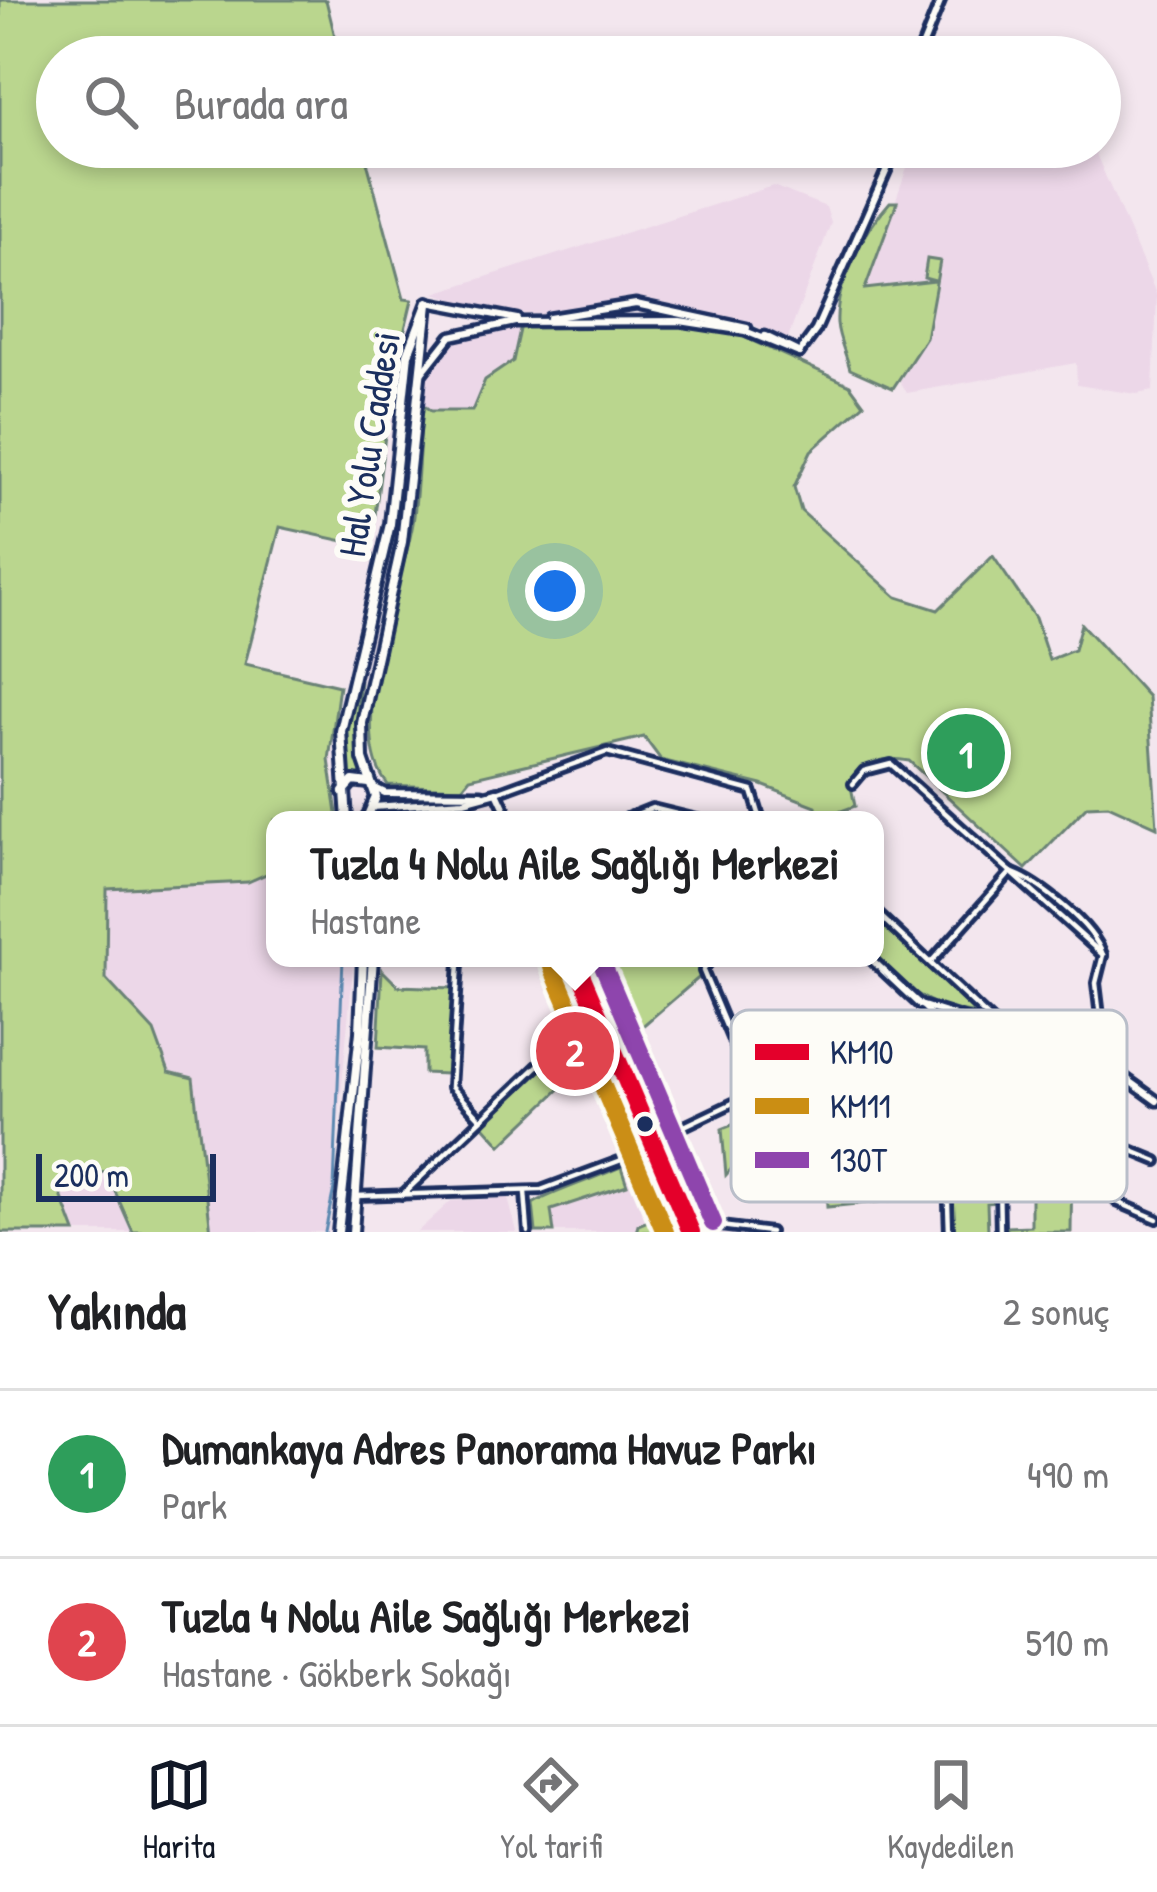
<!DOCTYPE html>
<html lang="tr">
<meta charset="utf-8">
<style>
:root{--surface:#fff;--page:#f2f2f2;--text:#202124;--muted:#757577;--line:#e0e0e0;--accent:#111827}
body{margin:0;font-family:"Patrick Hand",sans-serif;background:var(--page);color:var(--text)}
.scale{position:absolute;left:36px;bottom:30px;width:180px;box-sizing:border-box;padding-left:12px;border:6px solid #1b2f5e;border-top:0;font-size:33px;line-height:42px;white-space:nowrap;color:#1b2f5e;-webkit-text-stroke:9px #fdfcf7;paint-order:stroke}
.you{position:absolute;left:555px;top:591px;width:42px;height:42px;margin:-30px;border:9px solid #fff;border-radius:50%;background:#1a73e8;box-shadow:0 0 0 18px #1a73e833}
.badge{display:grid;place-items:center;width:78px;height:78px;border-radius:50%;background:var(--accent);color:#fff;font-size:39px;font-weight:700}
.pin{position:absolute;translate:-50% -50%;border:6px solid #fff;box-shadow:0 3px 12px #0006}
.popup{position:absolute;left:266px;top:811px;width:618px;height:156px;box-sizing:border-box;display:grid;place-content:center;border-radius:24px;background:var(--surface);filter:drop-shadow(0 3px 9px #0005);font-size:39px;white-space:nowrap;color:var(--muted)}
.popup b{font-size:45px;color:var(--text)}
.popup::after{content:'';position:absolute;left:50%;top:100%;margin-left:-24px;border:24px solid transparent;border-top-color:var(--surface)}
.list{margin:0;padding:0;list-style:none}
h2{display:flex;justify-content:space-between;align-items:center;height:156px;margin:0;padding:0 48px;font-size:51px}
h2 small{font-size:39px;font-weight:400;color:var(--muted)}
.list li{display:grid;grid-template-columns:78px 1fr auto;gap:36px;align-items:center;box-sizing:border-box;height:168px;padding:0 48px;border-top:3px solid var(--line)}
.list b{display:block;font-size:45px;white-space:nowrap}
.list p{margin:0;font-size:39px;white-space:nowrap;color:var(--muted)}
.list em{font-size:39px;font-style:normal;color:var(--muted)}
.icon{flex:none;width:66px;height:66px;fill:none;stroke:currentColor;stroke-width:2;stroke-linecap:round;stroke-linejoin:round}
.map{position:relative;flex:none;width:1157px;height:1232px;overflow:hidden}
.search{position:absolute;background:var(--surface);box-shadow:0 6px 18px #0003;left:36px;right:36px;top:36px;height:132px;display:flex;align-items:center;gap:30px;box-sizing:border-box;padding:0 42px;border-radius:66px;color:var(--muted);font-size:45px}
.sheet{height:492px;background:var(--surface)}
nav{display:flex;justify-content:space-around;align-items:center;box-sizing:border-box;height:168px;border-top:3px solid var(--line);background:var(--surface);font-size:33px;color:var(--muted)}
nav a{display:grid;justify-items:center;gap:6px}
nav .on{color:var(--accent)}
.map>svg:first-child{display:block}
.built{fill:#ecd7e8}
.green{fill:#bad68e;stroke:#6a8276;stroke-width:3}
.lines{fill:none;stroke-linecap:round;stroke-linejoin:round}
.stream{stroke:#5c89b1;stroke-width:3}
.minor-casing{stroke:#1b2f5e;stroke-width:14}
.tertiary-casing{stroke:#1b2f5e;stroke-width:15}
.secondary-casing{stroke:#1b2f5e;stroke-width:16}
.minor{stroke:#fdfcf7;stroke-width:4.5}
.tertiary{stroke:#fdfcf7;stroke-width:6}
.secondary{stroke:#fdfcf7;stroke-width:8}
.bus-1-casing{stroke:#fdfcf7;stroke-width:27}
.bus-2-casing{stroke:#fdfcf7;stroke-width:27}
.bus-3-casing{stroke:#fdfcf7;stroke-width:27}
.bus-1{stroke:#e4002b;stroke-width:18}
.bus-2{stroke:#cb8e13;stroke-width:18}
.bus-3{stroke:#8e44ad;stroke-width:18}
.bus-dot{fill:#1b2f5e;stroke:#fdfcf7;stroke-width:4.5}
.labels{text-anchor:middle;dominant-baseline:central;stroke-width:12;stroke-linejoin:round;paint-order:stroke}
.street-label{font-size:39px;fill:#1b2f5e;stroke:#fdfcf7}
.key{fill:#fdfcf7;stroke:#b9bec9;stroke-width:3}
.key-label{font-size:33px;fill:#1b2f5e}
</style>
<div class="map">
<svg width="1157" height="1232" viewBox="0 0 1157 1232">
<rect width="100%" height="100%" fill="#f3e6ee"/>
<filter id="ink" filterUnits="userSpaceOnUse"><feTurbulence type="fractalNoise" baseFrequency=".00833" numOctaves="2"/><feDisplacementMap in="SourceGraphic" scale="24" xChannelSelector="R" yChannelSelector="G"/><feConvolveMatrix kernelMatrix="1 2 1 2 8 2 1 2 1" color-interpolation-filters="sRGB"/></filter>
<g filter="url(#ink)">
<g class="built">
<path d="M0,0l57,57v90l334,240 -20,160 -91,-20 -35,137 94,22 -7,41v61l-57,32v138h79l-26,274h-328z"/>
<path d="M914,147h179l64,149 -4,95 -17,3 -59,-9 -1,-22 -169,30 -7,-12 26,-43 11,-57 -72,9z"/>
<path d="M773,186l53,21 5,16 -44,118 -34,-16 -108,-27 -103,17 -54,-4 -53,-18z"/>
<path d="M521,325l-5,36 -44,51 -39,8 -10,-15 3,-25 19,-34 13,-10z"/>
<path d="M1073,1089h27l16,29v56h-44z"/>
<path d="M627,1165l26,9 24,58h-141l-3,-28 7,-7z"/>
<path d="M508,1198l9,34h-100l34,-31z"/>
</g>
<g class="green">
<path d="M0,0h326l14,57h-283v90h306l41,152 8,1 -21,87 -20,160 -91,-20 -35,137 94,22 -10,74 9,60h-63v50l-27,12 -141,7 -1,90 48,52 15,41 24,6 18,154h-78l-27,-61 -48,16 17,45h-75z"/>
<path d="M890,202h7l-32,87 70,-8 -11,-3 3,-19 13,2 -14,77 -33,50 -43,-19c-4,-15 -12,-31 -13,-46 -2,-39 28,-93 53,-121z"/>
<path d="M521,325l156,1 58,7 115,52 14,19 -53,47 -17,36 7,24 96,86 41,13 55,-54 42,62 14,42 25,-10 7,-26 67,73 9,130 -49,-22 -21,1 -61,63 -117,-108c-26,-5 -44,0 -59,21l5,24 -38,14 -1,-14 -54,-21 -101,-25 -17,-23 -174,41 -8,10 -74,-3c-45,-54 14,-197 25,-262 6,-41 5,-79 10,-118l8,6h41l13,-31 28,-19z"/>
<path d="M360,680l-4,49 8,45 -16,5v-47z"/>
<path d="M875,915l103,98c-44,0 -74,-27 -104,-55z"/>
<path d="M579,958h129l-6,17 -84,72 -13,-29 20,-8 -7,-18 -21,8z"/>
<path d="M382,970l16,16 56,2 -8,86 -22,-1v-23l-46,-3z"/>
<path d="M936,1013l37,8 1,16 19,-3 3,129 -23,1v23h24v15l-10,1 1,29h-34l-9,-201z"/>
<path d="M584,1029l9,3 7,17 -28,22 -15,-18z"/>
<path d="M553,1056l19,21 -71,68 -17,-19 4,-9z"/>
<path d="M1024,1077l49,4 -2,151h-64v-5l24,-1v-59l-28,1 -1,-79 22,-2z"/>
<path d="M935,1095l6,6 2,24 -99,5v15l99,-3 2,28 -33,2 -1,-8 -76,4 -9,14 -2,-84z"/>
<path d="M755,1116l1,67h-8l-1,-18 -13,1 -8,9 -4,-46z"/>
<path d="M621,1167l6,18 -76,25 3,22h-18l-3,-28c11,-9 71,-29 88,-37z"/>
<path d="M628,1168l23,7 25,57h-40l2,-7 15,-6 -13,-38 -7,1z"/>
<path d="M908,1170l4,22 34,-2v5l-119,12 -1,-16 12,-17z"/>
</g>
<g class="lines">
<path class="stream" d="M325,1232l9,-44 9,-230"/>
<defs>
<g id="minor">
<path d="M853,784l11,-13 27,-7 212,191"/>
<path d="M497,792l110,-40 145,39 9,29"/>
<path d="M622,820l30,-12 49,12"/>
<path d="M1011,872c29,11 82,53 92,83"/>
<path d="M875,911l121,114 4,207"/>
<path d="M1103,955l-7,28 10,84"/>
<path d="M465,958l-6,5 -8,124 29,31"/>
<path d="M711,958l-8,13 51,122"/>
<path d="M931,962l80,-90"/>
<path d="M922,1006l19,19 1,9 7,198"/>
<path d="M655,1140l99,-47 190,-7"/>
<path d="M1118,1145l39,16"/>
<path d="M658,1146l17,-11"/>
<path d="M525,1192l3,40"/>
<path d="M402,1195l187,-178"/>
<path d="M356,1196l185,-6 102,-38"/>
<path d="M1117,1202l40,17"/>
<path d="M687,1222l83,10"/>
</g>
<g id="tertiary">
<path d="M918,57l23,-57"/>
<path d="M428,302l89,17"/>
<path d="M549,318l87,-14 111,24"/>
<path d="M765,336l31,15"/>
<path d="M799,353l17,-23 81,-183"/>
<path d="M421,374l30,-38 64,-14 165,-1 65,10 54,22"/>
<path d="M373,787l12,6 97,1"/>
<path d="M497,792l13,28"/>
<path d="M373,807l91,-6 33,-9"/>
<path d="M567,958l75,191 40,83"/>
<path d="M574,958l117,274"/>
<path d="M870,958l50,47 151,47 46,20 40,29"/>
</g>
<g id="secondary">
<path d="M343,792l10,-11 16,2"/>
<path d="M347,820l-6,-89 49,-207 18,-170 20,-52"/>
<path d="M366,820l10,-23 -13,-38 -1,-36 40,-181 26,-238"/>
<path d="M338,1232l22,-200 3,-74"/>
<path d="M353,1232l20,-274"/>
</g>
</defs>
<use href="#minor" class="minor-casing"/>
<use href="#tertiary" class="tertiary-casing"/>
<use href="#secondary" class="secondary-casing"/>
<use href="#minor" class="minor"/>
<use href="#tertiary" class="tertiary"/>
<use href="#secondary" class="secondary"/>
<defs>
<path id="bus-1" d="M574,958l117,274"/>
<path id="bus-2" d="M552,967l113,265"/>
<path id="bus-3" d="M600,958l113,265"/>
</defs>
<use href="#bus-1" class="bus-1-casing"/>
<use href="#bus-2" class="bus-2-casing"/>
<use href="#bus-3" class="bus-3-casing"/>
<use href="#bus-1" class="bus-1"/>
<use href="#bus-2" class="bus-2"/>
<use href="#bus-3" class="bus-3"/>
</g>
</g>
<circle class="bus-dot" cx="645" cy="1124" r="10"/>
<g class="labels">
<g class="street-label">
<text transform="translate(368 444) rotate(-81)">Hal Yolu Caddesi</text>
</g>
</g>
<rect x="731" y="1010" width="396" height="192" rx="18" class="key"/>
<rect x="755" y="1044" width="54" height="16" fill="#e4002b"/>
<rect x="755" y="1098" width="54" height="16" fill="#cb8e13"/>
<rect x="755" y="1152" width="54" height="16" fill="#8e44ad"/>
<g class="key-label">
<text x="830" y="1064">KM10</text>
<text x="830" y="1118">KM11</text>
<text x="830" y="1172">130T</text>
</g>
</svg>
<div class="scale">200 m</div>
<div class="you"></div>
<div class="pin badge" style="left:966px;top:753px;background:#2e9e5b">1</div>
<div class="pin badge" style="left:575px;top:1051px;background:#e0444e">2</div>
<div class="popup"><b>Tuzla 4 Nolu Aile Sağlığı Merkezi</b>Hastane</div>
<div class="search"><svg class="icon" aria-label="search" viewBox="0 0 24 24"><circle cx="10" cy="10" r="6"/><path d="M15 15l6 6"/></svg>Burada ara</div>
</div>
<section class="sheet">
<h2>Yakında<small>2 sonuç</small></h2>
<ul class="list">
<li><span class="badge" style="background:#2e9e5b">1</span><div><b>Dumankaya Adres Panorama Havuz Parkı</b><p>Park</p></div><em>490 m</em></li>
<li><span class="badge" style="background:#e0444e">2</span><div><b>Tuzla 4 Nolu Aile Sağlığı Merkezi</b><p>Hastane · Gökberk Sokağı</p></div><em>510 m</em></li>
</ul>
</section>
<nav>
<a class="on"><svg class="icon" aria-label="map" viewBox="0 0 24 24"><path d="M3 6l6-2 6 2 6-2v14l-6 2-6-2-6 2zM9 4v14M15 6v14"/></svg>Harita</a>
<a><svg class="icon" aria-label="directions" viewBox="0 0 24 24"><path d="M12 3l9 9-9 9-9-9zM9 14v-3h6M13 9l2 2-2 2"/></svg>Yol tarifi</a>
<a><svg class="icon" aria-label="saved" viewBox="0 0 24 24"><path d="M7 4h10v16l-5-4-5 4z"/></svg>Kaydedilen</a>
</nav>
